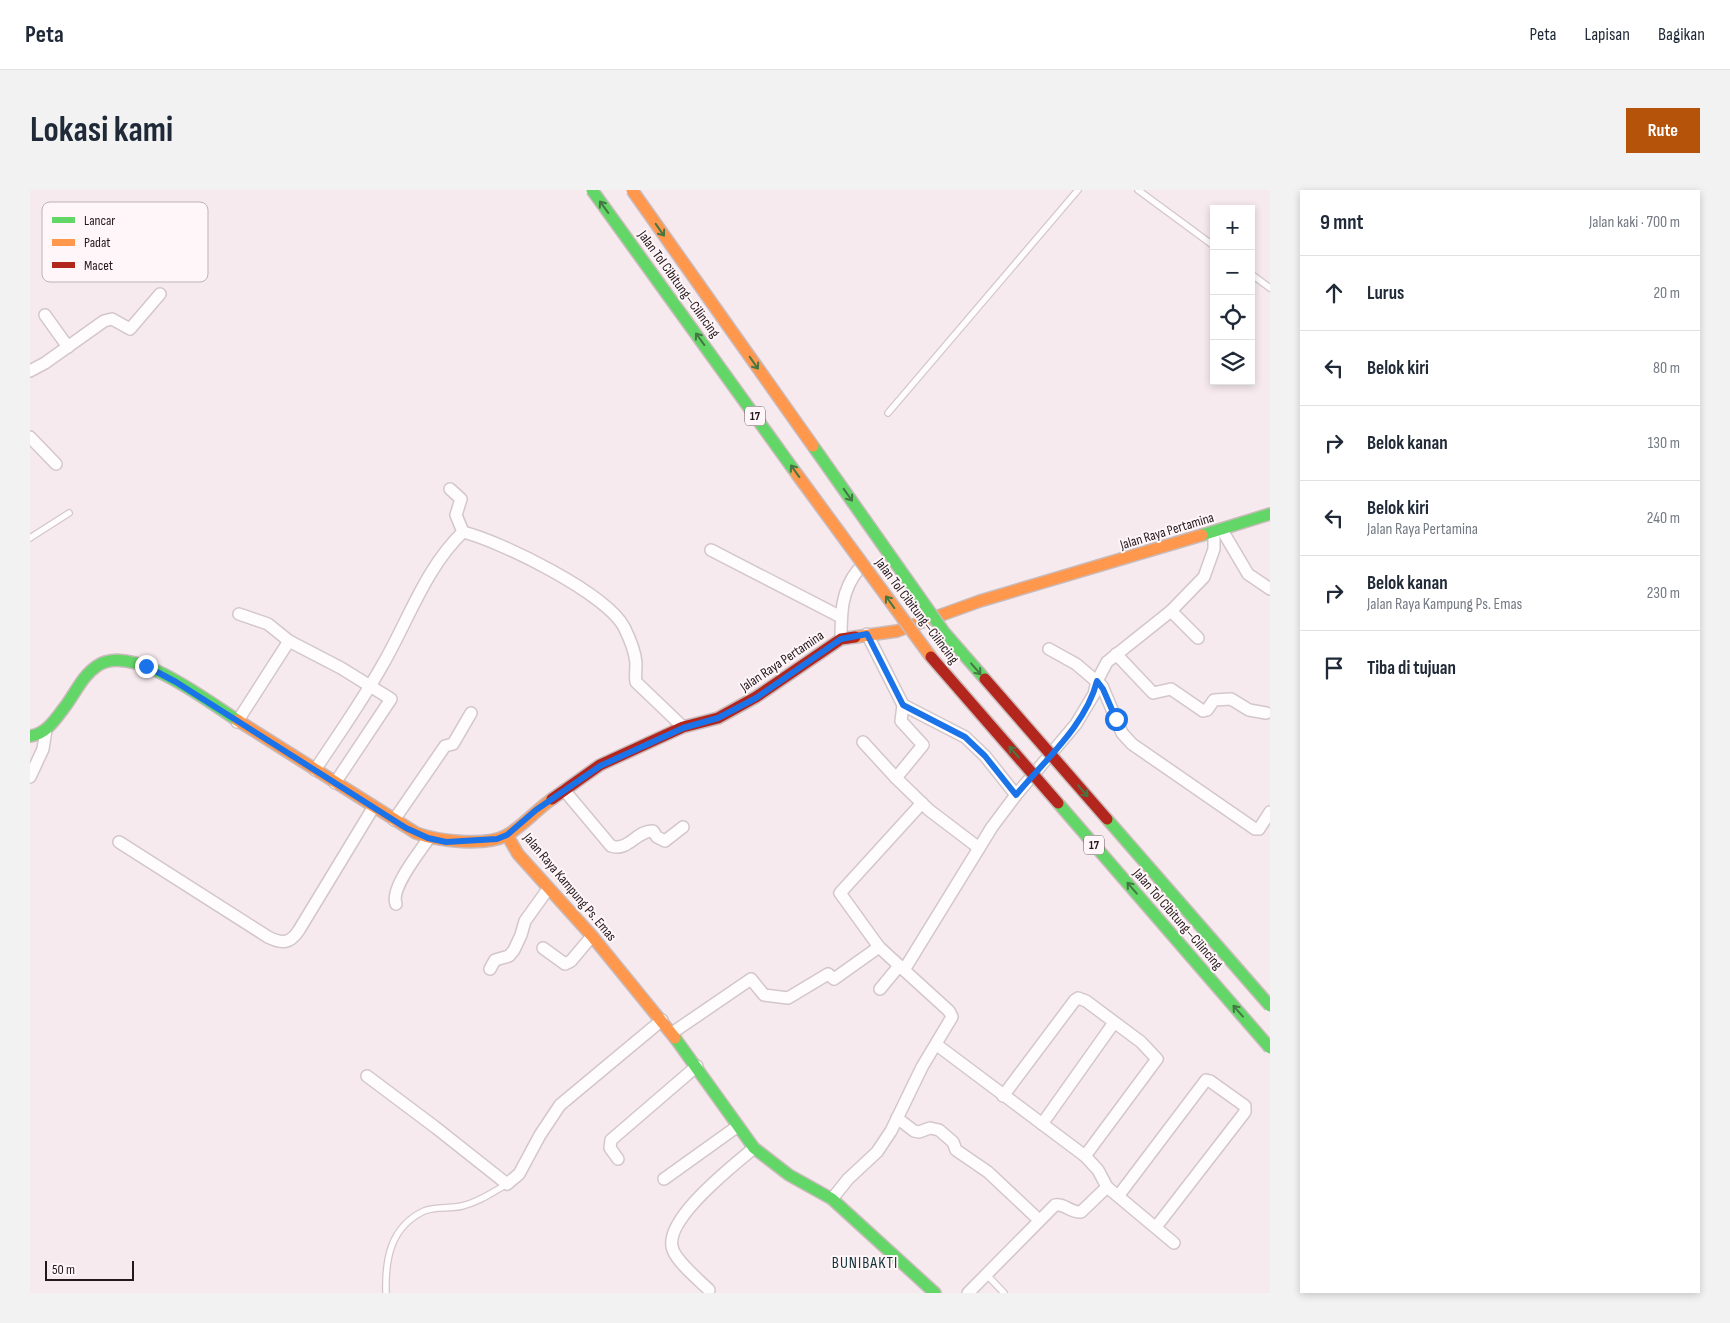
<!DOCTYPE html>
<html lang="id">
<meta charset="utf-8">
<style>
:root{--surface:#fff;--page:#f2f2f3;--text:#1f2937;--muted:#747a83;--line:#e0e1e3;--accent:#b45309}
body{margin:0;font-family:"Sofia Sans Condensed",sans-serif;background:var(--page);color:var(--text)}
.controls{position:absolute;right:15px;top:15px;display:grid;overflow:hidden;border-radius:0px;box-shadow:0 2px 8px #0003}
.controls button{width:45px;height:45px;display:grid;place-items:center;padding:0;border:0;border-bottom:1px solid var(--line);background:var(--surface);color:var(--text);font:25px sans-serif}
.scale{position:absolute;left:15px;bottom:12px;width:89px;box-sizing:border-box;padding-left:5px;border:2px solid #25181c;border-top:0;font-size:14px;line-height:18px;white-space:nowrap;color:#25181c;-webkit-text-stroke:4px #fef6f8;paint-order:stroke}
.stop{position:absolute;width:15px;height:15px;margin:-11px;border:4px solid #1a73e8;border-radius:50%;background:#fff}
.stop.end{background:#1a73e8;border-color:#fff;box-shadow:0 1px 5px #0008}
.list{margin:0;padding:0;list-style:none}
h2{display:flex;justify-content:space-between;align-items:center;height:65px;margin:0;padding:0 20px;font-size:21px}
h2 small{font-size:16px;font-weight:400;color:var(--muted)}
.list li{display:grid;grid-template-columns:32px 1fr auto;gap:15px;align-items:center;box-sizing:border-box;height:75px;padding:0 20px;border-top:1px solid var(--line)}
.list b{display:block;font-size:19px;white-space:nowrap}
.list p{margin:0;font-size:16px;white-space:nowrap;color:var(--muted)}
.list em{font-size:16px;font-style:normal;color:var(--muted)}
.icon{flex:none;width:28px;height:28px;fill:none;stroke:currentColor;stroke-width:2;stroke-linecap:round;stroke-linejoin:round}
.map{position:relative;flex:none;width:1240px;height:1103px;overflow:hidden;border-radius:0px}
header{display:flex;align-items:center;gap:30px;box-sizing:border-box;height:70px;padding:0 25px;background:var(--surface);border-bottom:1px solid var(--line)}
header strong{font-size:24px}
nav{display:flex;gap:28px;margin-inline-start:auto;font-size:18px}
.intro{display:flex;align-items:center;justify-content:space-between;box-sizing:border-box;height:120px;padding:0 30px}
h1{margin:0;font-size:35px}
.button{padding:12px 22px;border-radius:0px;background:var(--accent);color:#fff;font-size:18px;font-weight:700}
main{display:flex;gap:30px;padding:0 30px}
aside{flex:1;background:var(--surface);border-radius:0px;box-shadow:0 2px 8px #0003}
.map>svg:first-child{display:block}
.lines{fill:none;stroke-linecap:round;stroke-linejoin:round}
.lane-casing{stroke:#d3c7ca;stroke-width:8}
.street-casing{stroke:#d3c7ca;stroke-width:14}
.fast-casing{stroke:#c9bbbb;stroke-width:14}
.slow-casing{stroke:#c9bbbb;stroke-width:14}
.jam-casing{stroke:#c9bbbb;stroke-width:14}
.lane{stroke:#fefcfc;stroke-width:5.5}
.street{stroke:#fefcfc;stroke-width:11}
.fast{stroke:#63d668;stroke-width:11}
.slow{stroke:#ff974d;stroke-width:11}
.jam{stroke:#b3261e;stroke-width:11}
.fast-bridge-casing{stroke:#c9bbbb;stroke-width:14;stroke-linecap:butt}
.slow-bridge-casing{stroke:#c9bbbb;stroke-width:14;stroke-linecap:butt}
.jam-bridge-casing{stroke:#c9bbbb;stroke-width:14;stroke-linecap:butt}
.fast-bridge{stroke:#63d668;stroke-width:11}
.slow-bridge{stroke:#ff974d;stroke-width:11}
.jam-bridge{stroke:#b3261e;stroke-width:11}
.oneway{stroke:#447742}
.route{stroke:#1a73e8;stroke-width:6}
.labels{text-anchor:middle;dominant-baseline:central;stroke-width:4;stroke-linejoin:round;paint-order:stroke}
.shield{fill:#fef6f8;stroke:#665b5e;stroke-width:1}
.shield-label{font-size:12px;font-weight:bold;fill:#25181c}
.street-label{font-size:14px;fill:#25181c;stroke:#fef6f8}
.quarter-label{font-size:16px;letter-spacing:1px;fill:#113139;stroke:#fef6f8}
.key{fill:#fef6f8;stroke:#bdb3b6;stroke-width:1}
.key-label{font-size:14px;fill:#25181c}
</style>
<header>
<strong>Peta</strong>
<nav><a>Peta</a><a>Lapisan</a><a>Bagikan</a></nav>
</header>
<div class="intro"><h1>Lokasi kami</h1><a class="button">Rute</a></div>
<main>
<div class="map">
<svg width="1240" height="1103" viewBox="0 0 1240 1103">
<rect width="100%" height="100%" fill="#f7eaee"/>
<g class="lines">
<defs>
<g id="lane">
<path d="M1108,0l76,56"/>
<path d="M1221,84l19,14"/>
<path d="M858,223l190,-223"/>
<path d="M0,348l39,-25"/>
<path d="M957,1085l17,18"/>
<path d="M356,1103c-1,-33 4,-66 38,-82 11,-5 26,-2 38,-5 17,-4 31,-14 45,-22"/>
</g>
<g id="street">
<path d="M15,125l23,32"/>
<path d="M0,181l15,-8 59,-42 8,-2 18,10 30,-35"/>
<path d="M0,247l26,27"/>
<path d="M420,299l11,10 -5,16 7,17"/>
<path d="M1192,340l26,44 22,15"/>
<path d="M681,360l130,67"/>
<path d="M1141,421l27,27"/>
<path d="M209,424l29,10 21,17 52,27 50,31 -56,84"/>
<path d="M837,444l36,71 -2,16 22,24 -27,33"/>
<path d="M811,449c0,-25 0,-48 17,-69"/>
<path d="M1019,459l27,15 26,22 20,47 10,11 123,85h4l11,-17"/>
<path d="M1086,464l37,39 18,-4 32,22 4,-1 7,-10 17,-1 18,11 17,3"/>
<path d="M873,515l62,32 20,19 31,39"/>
<path d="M207,532l52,-81"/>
<path d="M833,552l33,36 33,32 50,38"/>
<path d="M285,580c23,-35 48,-70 68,-106 25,-43 43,-97 80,-132 37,9 143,61 161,95 5,10 11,24 12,36 0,6 -1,13 0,19l47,45"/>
<path d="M0,587l13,-28 3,-19"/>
<path d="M534,600l47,56c17,6 26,-16 42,-15l4,6 8,4 18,-14"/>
<path d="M364,630l51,-74 8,-2 18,-31"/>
<path d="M89,652l149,95c14,7 22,7 31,-7l74,-122"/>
<path d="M366,714c-6,-16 23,-51 33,-66"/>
<path d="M513,758l22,16 6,-3 21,-25"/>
<path d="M460,779l5,-9 14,-4 5,-6 7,-15 4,-14 23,-32"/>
<path d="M874,780l-25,-23 -39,-54 82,-90"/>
<path d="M850,799l19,-23"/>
<path d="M642,843l79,-54 13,16 24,3 40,-24 6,5 45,-32"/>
<path d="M907,855l148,111 13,14 9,17"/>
<path d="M337,886l68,51 72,57 12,-10 21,-39 20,-30 102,-85"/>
<path d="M973,906l72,-96 3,-2 8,3 55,41 16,17 -72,97"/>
<path d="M867,928l17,13 5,1 11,-4 9,2 14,12 3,8 32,22 50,47"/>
<path d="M1012,934l71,-100"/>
<path d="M588,969l-8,-11 1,-8 86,-74"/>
<path d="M634,989l74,-53"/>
<path d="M1089,1005l87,-115 4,1 35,25v6l-89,115"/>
<path d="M802,1009l16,-20 29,-27 14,-21 31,-64 30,-50 -3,-6 -45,-41 88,-143 24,-32 60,-71 18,-30 3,-13 10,-19 64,-51 33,-34 10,-28v-17"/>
<path d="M679,1100c-10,-10 -31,-27 -36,-40 -12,-29 61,-85 81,-102"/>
<path d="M938,1103l87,-88c10,-2 15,8 26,7l26,-25 67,56"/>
</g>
<g id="fast">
<path d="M1172,345l68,-21"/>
<path d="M0,546c16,-2 25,-16 34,-28 11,-14 18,-32 33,-42 35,-24 110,35 140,54"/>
<path d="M645,848l79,110 35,27 43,24 103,94"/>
</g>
<g id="slow">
<path d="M825,447l42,-6 83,-30 222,-66"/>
<path d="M207,530l179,113c21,8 70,14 91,2 16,-9 29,-25 45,-36"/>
<path d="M477,645l11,19 74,82 83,102"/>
</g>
<path id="jam" d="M522,609l48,-34 83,-38 35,-9 38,-21 85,-58 14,-2"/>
</defs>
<use href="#lane" class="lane-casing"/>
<use href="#street" class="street-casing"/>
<use href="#fast" class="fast-casing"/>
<use href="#slow" class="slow-casing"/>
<use href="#jam" class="jam-casing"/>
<use href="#lane" class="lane"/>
<use href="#street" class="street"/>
<use href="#fast" class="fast"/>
<use href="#slow" class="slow"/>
<use href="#jam" class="jam"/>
<defs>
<g id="fast-bridge">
<path d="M562,0l204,283"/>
<path d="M783,256l131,186 41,47"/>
<path d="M1028,613l212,245"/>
<path d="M1077,629l163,187"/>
</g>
<g id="slow-bridge">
<path d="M602,0l181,256"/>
<path d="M766,283l135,184"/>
</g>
<g id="jam-bridge">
<path d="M901,467l127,146"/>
<path d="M955,489l122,140"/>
</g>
</defs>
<use href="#fast-bridge" class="fast-bridge-casing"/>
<use href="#slow-bridge" class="slow-bridge-casing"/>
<use href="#jam-bridge" class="jam-bridge-casing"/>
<use href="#fast-bridge" class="fast-bridge"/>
<use href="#slow-bridge" class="slow-bridge"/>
<use href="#jam-bridge" class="jam-bridge"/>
</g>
<defs><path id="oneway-shaft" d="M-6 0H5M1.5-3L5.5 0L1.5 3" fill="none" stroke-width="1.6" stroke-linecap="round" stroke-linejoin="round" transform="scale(1.25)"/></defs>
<g class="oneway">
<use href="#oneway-shaft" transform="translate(574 17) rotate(-126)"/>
<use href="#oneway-shaft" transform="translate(630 40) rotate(55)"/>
<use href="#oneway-shaft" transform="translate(670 149) rotate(-126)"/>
<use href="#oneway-shaft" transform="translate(724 173) rotate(55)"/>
<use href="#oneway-shaft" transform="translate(765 281) rotate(-126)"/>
<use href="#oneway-shaft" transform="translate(818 305) rotate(55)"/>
<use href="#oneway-shaft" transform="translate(860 412) rotate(-126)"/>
<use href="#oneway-shaft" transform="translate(946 479) rotate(49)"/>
<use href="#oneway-shaft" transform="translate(984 562) rotate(-131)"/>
<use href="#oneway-shaft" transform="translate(1053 601) rotate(49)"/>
<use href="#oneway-shaft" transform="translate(1102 698) rotate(-131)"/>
<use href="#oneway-shaft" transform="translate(1208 821) rotate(-131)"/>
</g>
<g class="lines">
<path class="route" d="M116,476l30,16 230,146 22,10 18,4 51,-3 10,-4 29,-25 64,-44 83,-38 35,-10 38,-20 85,-59 26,-5 36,71 62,32 20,19 31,39c28,-34 70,-70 81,-114l6,8 13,30"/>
</g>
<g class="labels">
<g class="shield">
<rect x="715" y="216.5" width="20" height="19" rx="4"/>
<rect x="1054" y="645.5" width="20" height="19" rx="4"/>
</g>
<g class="shield-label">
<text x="725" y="226">17</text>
<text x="1064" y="655">17</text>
</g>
<g class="street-label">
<text transform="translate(649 94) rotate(54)">Jalan Tol Cibitung–Cilincing</text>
<text transform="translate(1137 341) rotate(-17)">Jalan Raya Pertamina</text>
<text transform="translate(887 421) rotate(53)">Jalan Tol Cibitung–Cilincing</text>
<text transform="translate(752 471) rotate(-34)">Jalan Raya Pertamina</text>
<text transform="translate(540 697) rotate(50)">Jalan Raya Kampung Ps. Emas</text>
<text transform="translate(1148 729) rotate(49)">Jalan Tol Cibitung–Cilincing</text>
</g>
<g class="quarter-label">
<text x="835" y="1073">BUNIBAKTI</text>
</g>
</g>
<rect x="12" y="12" width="166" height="80" rx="8" class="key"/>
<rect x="22" y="27" width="23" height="6" fill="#63d668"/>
<rect x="22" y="49" width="23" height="7" fill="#ff974d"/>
<rect x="22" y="72" width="23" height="6" fill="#b3261e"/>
<g class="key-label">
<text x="54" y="35">Lancar</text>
<text x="54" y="57">Padat</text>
<text x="54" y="80">Macet</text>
</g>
</svg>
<div class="controls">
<button>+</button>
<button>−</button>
<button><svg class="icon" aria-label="locate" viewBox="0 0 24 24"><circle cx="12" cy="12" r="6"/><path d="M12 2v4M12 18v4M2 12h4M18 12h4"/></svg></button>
<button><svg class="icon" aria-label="layers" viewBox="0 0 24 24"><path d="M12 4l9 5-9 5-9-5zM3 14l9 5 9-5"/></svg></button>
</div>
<div class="scale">50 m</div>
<div class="stop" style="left:1086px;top:529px"></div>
<div class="stop end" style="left:116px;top:476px"></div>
</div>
<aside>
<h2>9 mnt<small>Jalan kaki · 700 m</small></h2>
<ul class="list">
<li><svg class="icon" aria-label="ahead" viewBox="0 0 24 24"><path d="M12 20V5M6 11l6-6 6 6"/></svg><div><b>Lurus</b></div><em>20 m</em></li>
<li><svg class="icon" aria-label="left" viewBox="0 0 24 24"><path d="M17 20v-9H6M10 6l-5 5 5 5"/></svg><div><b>Belok kiri</b></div><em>80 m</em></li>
<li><svg class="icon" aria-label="right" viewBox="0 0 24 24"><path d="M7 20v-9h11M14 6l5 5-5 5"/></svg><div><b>Belok kanan</b></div><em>130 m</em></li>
<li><svg class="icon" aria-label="left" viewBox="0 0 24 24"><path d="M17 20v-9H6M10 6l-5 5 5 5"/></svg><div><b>Belok kiri</b><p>Jalan Raya Pertamina</p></div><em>240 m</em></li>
<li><svg class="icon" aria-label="right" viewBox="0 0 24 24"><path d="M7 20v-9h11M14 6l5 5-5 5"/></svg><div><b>Belok kanan</b><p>Jalan Raya Kampung Ps. Emas</p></div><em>230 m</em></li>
<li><svg class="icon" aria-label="arrive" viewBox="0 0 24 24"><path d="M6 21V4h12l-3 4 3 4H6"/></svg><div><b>Tiba di tujuan</b></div></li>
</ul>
</aside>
</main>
